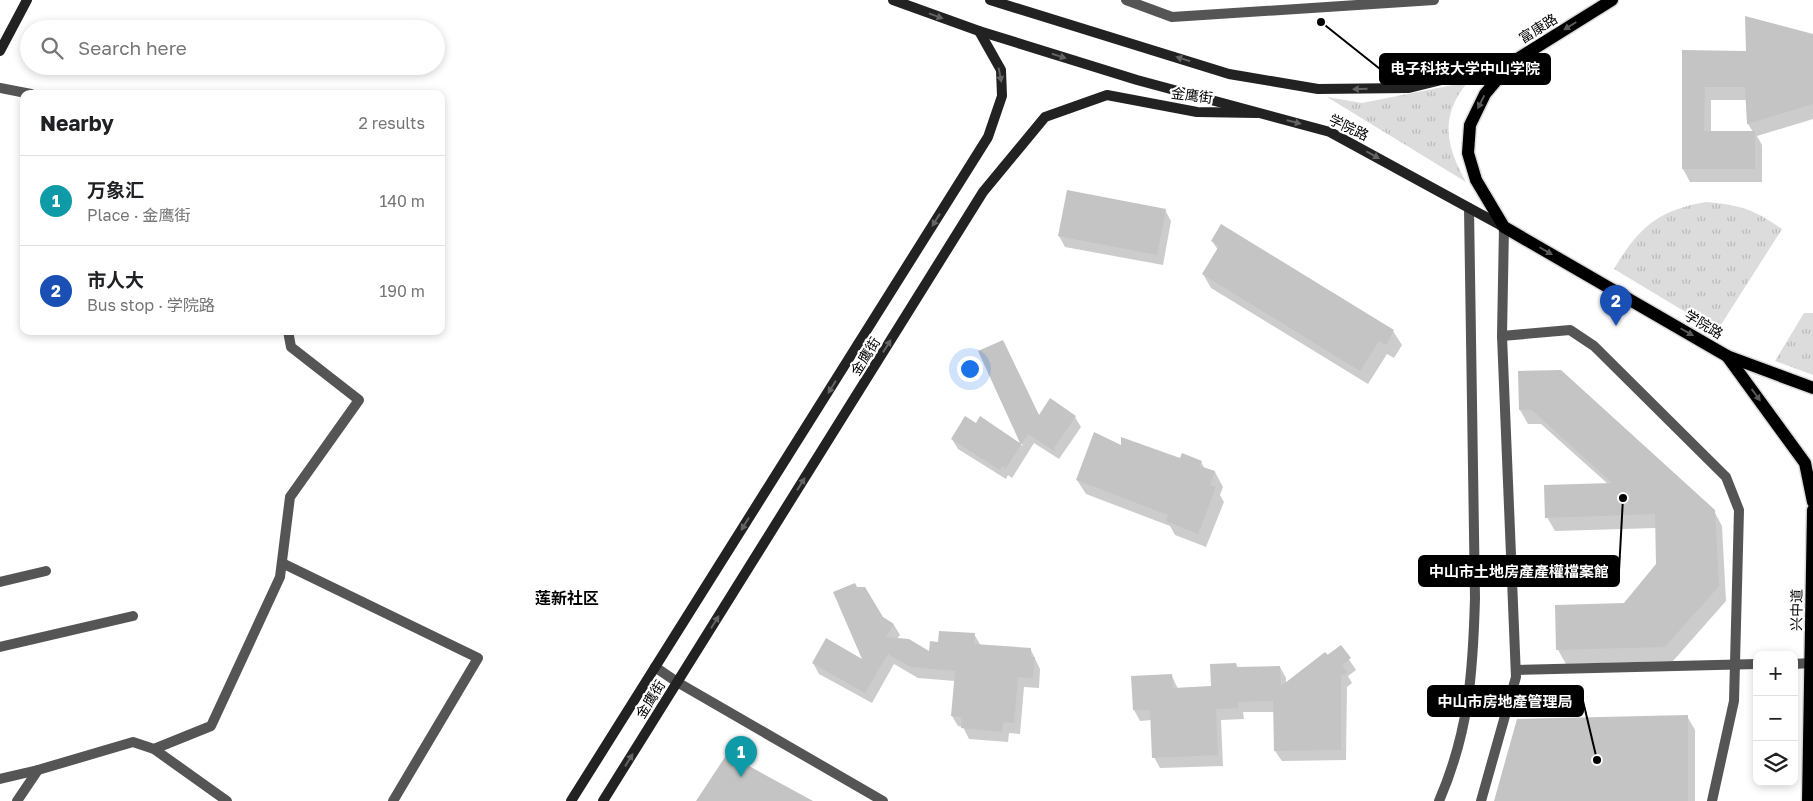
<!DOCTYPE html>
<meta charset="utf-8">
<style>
:root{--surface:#fff;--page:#f6f6f6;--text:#202124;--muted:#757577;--line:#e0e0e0;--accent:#2563eb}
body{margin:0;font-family:"Golos Text","Noto Sans SC",sans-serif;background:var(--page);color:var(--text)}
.controls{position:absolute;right:15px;bottom:15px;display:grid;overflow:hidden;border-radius:10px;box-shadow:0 2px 8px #0003}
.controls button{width:45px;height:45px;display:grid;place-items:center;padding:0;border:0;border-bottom:1px solid var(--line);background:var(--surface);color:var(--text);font:25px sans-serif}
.you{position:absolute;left:969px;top:368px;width:18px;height:18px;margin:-12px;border:4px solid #fff;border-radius:50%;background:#1a73e8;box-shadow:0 0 0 8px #1a73e833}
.badge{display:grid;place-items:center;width:32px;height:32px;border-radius:50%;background:var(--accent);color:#fff;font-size:16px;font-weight:700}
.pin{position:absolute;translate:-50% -41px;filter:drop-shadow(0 1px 2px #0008)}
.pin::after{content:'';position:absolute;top:26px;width:18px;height:15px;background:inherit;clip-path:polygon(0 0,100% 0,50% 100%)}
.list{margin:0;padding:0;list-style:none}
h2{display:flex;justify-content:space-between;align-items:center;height:65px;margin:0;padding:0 20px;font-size:21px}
h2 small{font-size:16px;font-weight:400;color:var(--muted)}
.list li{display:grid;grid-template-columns:32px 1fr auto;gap:15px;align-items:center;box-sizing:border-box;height:90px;padding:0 20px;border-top:1px solid var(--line)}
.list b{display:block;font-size:19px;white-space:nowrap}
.list p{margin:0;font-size:16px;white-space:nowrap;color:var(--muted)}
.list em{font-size:16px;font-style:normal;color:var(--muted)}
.icon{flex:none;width:28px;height:28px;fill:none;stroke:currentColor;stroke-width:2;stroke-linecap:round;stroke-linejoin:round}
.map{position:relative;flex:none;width:1813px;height:801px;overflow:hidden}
.search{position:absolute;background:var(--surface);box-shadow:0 2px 8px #0003;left:20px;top:20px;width:425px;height:55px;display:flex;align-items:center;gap:12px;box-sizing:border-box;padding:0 18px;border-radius:28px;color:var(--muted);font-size:19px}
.panel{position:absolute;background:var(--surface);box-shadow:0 2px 8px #0003;left:20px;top:90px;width:425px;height:245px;border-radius:10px}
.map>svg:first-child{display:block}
.grass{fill:url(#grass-tufts)}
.shadow{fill:#0003;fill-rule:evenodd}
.building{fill:#c4c4c4}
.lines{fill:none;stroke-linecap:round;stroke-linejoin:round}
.primary-casing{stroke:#dbdbdb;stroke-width:15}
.lane{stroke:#555;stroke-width:10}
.street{stroke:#555;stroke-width:10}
.secondary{stroke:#222;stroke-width:10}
.primary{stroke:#000;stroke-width:12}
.oneway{fill:#646464}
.oneway2{fill:#595959}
.labels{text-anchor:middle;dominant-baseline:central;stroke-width:4.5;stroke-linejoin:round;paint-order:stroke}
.street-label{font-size:14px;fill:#000;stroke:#fff}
.quarter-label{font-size:16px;font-weight:bold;fill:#000;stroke:#fff}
.leader{fill:none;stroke:#000;stroke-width:2}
.callout-dot{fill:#000;stroke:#fff;stroke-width:2}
.callout{fill:#000;stroke:#000;stroke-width:2}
.callout-label{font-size:15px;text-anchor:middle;font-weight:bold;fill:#fff}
</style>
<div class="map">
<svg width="1813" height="801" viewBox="0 0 1813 801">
<defs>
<pattern id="grass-tufts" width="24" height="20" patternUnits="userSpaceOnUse" patternTransform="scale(1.25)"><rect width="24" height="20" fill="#dcdcdc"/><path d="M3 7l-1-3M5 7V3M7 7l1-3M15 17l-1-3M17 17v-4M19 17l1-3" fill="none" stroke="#bbb"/></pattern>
</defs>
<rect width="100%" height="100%" fill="#fff"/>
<g class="grass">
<path d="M1468,82c-29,34 -22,64 -2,100l-139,-85 35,6z"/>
<path d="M1706,202c34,3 47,7 76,27l-65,102 -103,-62c24,-41 44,-59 92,-67z"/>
<path d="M1804,313h9v62l-38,-14z"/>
</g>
<g class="shadow">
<path d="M1813,35v84l-56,17 5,9v37h-72l-7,-13v-118l64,1zM1711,100h36l1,24 5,8h-42z"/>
<path d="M1165,210l6,11 -8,44 -98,-18 -6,-11z"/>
<path d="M1222,226l171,105 9,14 -8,13 -7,-4 -19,30 -157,-96 -8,-14 15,-24 -6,-9z"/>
<path d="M979,352l60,65h36l6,10 -22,32 -25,-16 -22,35 -4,-3 -2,4 -48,-30 -6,-10 24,-14 4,-7 43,28z"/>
<path d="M1519,372l195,139 8,15 4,75 -53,60 -107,3 -8,-14 67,-46 32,-40 -1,-36 -101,3 -8,-14 61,-33 -67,-60h-13l-8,-14z"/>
<path d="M1122,447l59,13 20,2 4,7 10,3 8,15 -3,8 4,7 -18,45 -31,-12 -5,-9 -84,-32 -9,-14z"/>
<path d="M882,618l12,7 6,10 -3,4 33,14 9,-10 35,-9 7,12 50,4 9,19 -1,19 -15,-1 -4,47 -11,-1 -1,9 -39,-3 -6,-12 -5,-1 -6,-10 3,-35 -37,-3 -24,-14 -22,39 -53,-29 -6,-11 51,-1z"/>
<path d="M1340,646l16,24 -8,6 4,7 -5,4 -1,73 -64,1 -7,-10 -1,-39h-31l1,7 -23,1 2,46 -63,2 -6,-11 -2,-37 -12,1 -6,-11 38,-34 6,13 34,-2 24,-23 2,4 42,-1 6,11v6z"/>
<path d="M1687,716l8,14v71h-199z"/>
</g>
<g class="building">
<path d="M1745,16l68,18v70l-66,20 -2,-37h-40l-1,44h51v38h-73v-119l64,1z"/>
<path d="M1067,190l99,19 -9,46 -99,-19z"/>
<path d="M1221,224l173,106 -8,15 -7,-4 -19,30 -158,-97 17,-28 -8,-5z"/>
<path d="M1003,340l36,75 11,-17 26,18 -22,32 2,4 -28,-18 -22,34 -4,-2 -2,4 -49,-31 14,-23 11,7 4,-7 40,27 -42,-92z"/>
<path d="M1561,370l154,140 4,76 -54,61 -109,3 -1,-45 69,-2 32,-39 -1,-50 -110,4 -1,-33 68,-2 -80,-73h-13l-1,-39z"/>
<path d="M1094,432l27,13v-8l59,21 2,-5 20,8 -2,5 15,5 -5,14 6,2 -18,47 -32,-13 2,-6 -92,-35z"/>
<path d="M855,583l2,4h8l18,30 11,7 -8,13 23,2 20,12 1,-10 8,1 1,-11 36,2 -1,11 57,4v9h4l-2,21 -15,-1 -4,46 -11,-1 -1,10 -41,-4 1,-11 -11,-1 4,-45 -44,-4 -23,-13 -23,39 -53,-30 14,-25 36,21 -29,-67z"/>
<path d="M1341,645l10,13 -9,7 5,7 -6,4v74l-67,1 -1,-50 -35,1v6l-22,1 2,46 -66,3 -2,-48h-17l-2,-34 41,-2 1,14 38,-2 -1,-22 26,-1 1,4 43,-1 1,20 44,-34 3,3z"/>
<path d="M1688,715v86h-194l23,-82z"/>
<path d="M727,754l86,47h-117z"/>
</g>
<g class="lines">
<defs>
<g id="primary">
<path d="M1612,0l-101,63 -26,31 -15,31 -2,28 8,27 28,47 223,129 86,32"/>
<path d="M1727,356l78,107 8,39"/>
<path d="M1808,801l5,-291"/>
</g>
</defs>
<use href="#primary" class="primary-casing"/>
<g class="lane">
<path d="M655,667l22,15 206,119"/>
<path d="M1439,801c30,-69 34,-129 36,-203l-6,-390"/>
</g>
<g class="street">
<path d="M1126,0l46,17 262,-17"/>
<path d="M0,88l31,6"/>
<path d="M1502,336l68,-6 24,16 132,131 13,33 -5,191 -22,100"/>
<path d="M282,563l196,95 -85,143"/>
<path d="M0,582l46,-11"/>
<path d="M0,647l133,-31"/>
<path d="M1794,664l16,-1"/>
<path d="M1516,670l241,-6"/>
<path d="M154,749l73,52"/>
<path d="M0,779l38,-9"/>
<path d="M17,801l21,-31 95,-28 21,7 57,-23 69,-149 10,-80 69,-97 -68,-53 -3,-16"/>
<path d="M1481,801l35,-124 -14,-341 2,-109"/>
</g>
<g class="secondary">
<path d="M893,0l86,31 158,49 193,52 174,95"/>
<path d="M990,0l239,74 89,15 91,-1 102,-25"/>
<path d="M0,51l27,-51"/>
<path d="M571,801l417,-664 14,-41 -1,-26 -22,-39"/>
<path d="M603,801l380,-609 62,-75 62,-22 90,17 60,1"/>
</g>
<use href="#primary" class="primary"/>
</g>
<defs><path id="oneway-solid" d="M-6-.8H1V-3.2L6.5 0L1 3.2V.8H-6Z" transform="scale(1.25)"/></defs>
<g class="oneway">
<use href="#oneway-solid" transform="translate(936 16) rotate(20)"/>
<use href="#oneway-solid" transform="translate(1059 56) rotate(17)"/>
<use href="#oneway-solid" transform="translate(1183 59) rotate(-163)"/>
<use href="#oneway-solid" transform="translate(1000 75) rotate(79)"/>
<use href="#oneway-solid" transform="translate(1360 89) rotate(179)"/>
<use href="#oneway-solid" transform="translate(1294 122) rotate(14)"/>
<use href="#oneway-solid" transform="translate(1373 155) rotate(29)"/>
<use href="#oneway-solid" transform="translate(936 220) rotate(122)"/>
<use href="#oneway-solid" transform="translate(887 346) rotate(-58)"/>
<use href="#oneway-solid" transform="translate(832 387) rotate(122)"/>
<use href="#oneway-solid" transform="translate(801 484) rotate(-58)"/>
<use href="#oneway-solid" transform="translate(745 524) rotate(122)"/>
<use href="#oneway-solid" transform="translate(715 622) rotate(-58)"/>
<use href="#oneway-solid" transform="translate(629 760) rotate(-58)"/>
</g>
<g class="oneway2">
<use href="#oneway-solid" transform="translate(1570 26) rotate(148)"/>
<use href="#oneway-solid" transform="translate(1481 102) rotate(117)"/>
<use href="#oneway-solid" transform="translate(1546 251) rotate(30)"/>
<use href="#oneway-solid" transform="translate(1687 332) rotate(30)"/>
<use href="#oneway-solid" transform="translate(1756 395) rotate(54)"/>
</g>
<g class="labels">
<g class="street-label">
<text transform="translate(1538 28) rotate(-32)">富康路</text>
<text transform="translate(1192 95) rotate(7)">金鹰街</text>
<text transform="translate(1349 127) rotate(25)">学院路</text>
<text transform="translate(1704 324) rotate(31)">学院路</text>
<text transform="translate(865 356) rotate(-58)">金鹰街</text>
<text transform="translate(1796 610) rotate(-89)">兴中道</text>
<text transform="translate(650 699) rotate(-58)">金鹰街</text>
</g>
<g class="quarter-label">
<text x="567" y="598">莲新社区</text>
</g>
</g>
<path class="leader" d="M1321 22L1380 69M1623 498L1619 571M1597 760L1583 701"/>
<g class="callout-dot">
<circle cx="1321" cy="22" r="5"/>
<circle cx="1623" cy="498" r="5"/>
<circle cx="1597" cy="760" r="5"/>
</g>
<g class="callout">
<rect x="1380" y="54" width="170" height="30" rx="5"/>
<rect x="1419" y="556" width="200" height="30" rx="5"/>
<rect x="1428" y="686" width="155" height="30" rx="5"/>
</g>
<g class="callout-label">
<text x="1465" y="74">电子科技大学中山学院</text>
<text x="1519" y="577">中山市土地房產產權檔案館</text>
<text x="1505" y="707">中山市房地產管理局</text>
</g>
</svg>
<div class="controls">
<button>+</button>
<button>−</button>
<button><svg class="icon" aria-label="layers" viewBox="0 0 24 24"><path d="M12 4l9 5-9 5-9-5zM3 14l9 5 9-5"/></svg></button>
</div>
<div class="you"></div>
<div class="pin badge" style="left:741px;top:777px;background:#0f9aa8">1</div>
<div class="pin badge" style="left:1616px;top:326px;background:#1a4fb4">2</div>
<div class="search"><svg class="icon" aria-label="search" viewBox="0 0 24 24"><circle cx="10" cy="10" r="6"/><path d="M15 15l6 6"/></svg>Search here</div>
<section class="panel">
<h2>Nearby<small>2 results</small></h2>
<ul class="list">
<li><span class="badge" style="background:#0f9aa8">1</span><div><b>万象汇</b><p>Place · 金鹰街</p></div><em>140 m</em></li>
<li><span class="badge" style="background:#1a4fb4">2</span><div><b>市人大</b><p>Bus stop · 学院路</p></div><em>190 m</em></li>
</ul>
</section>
</div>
